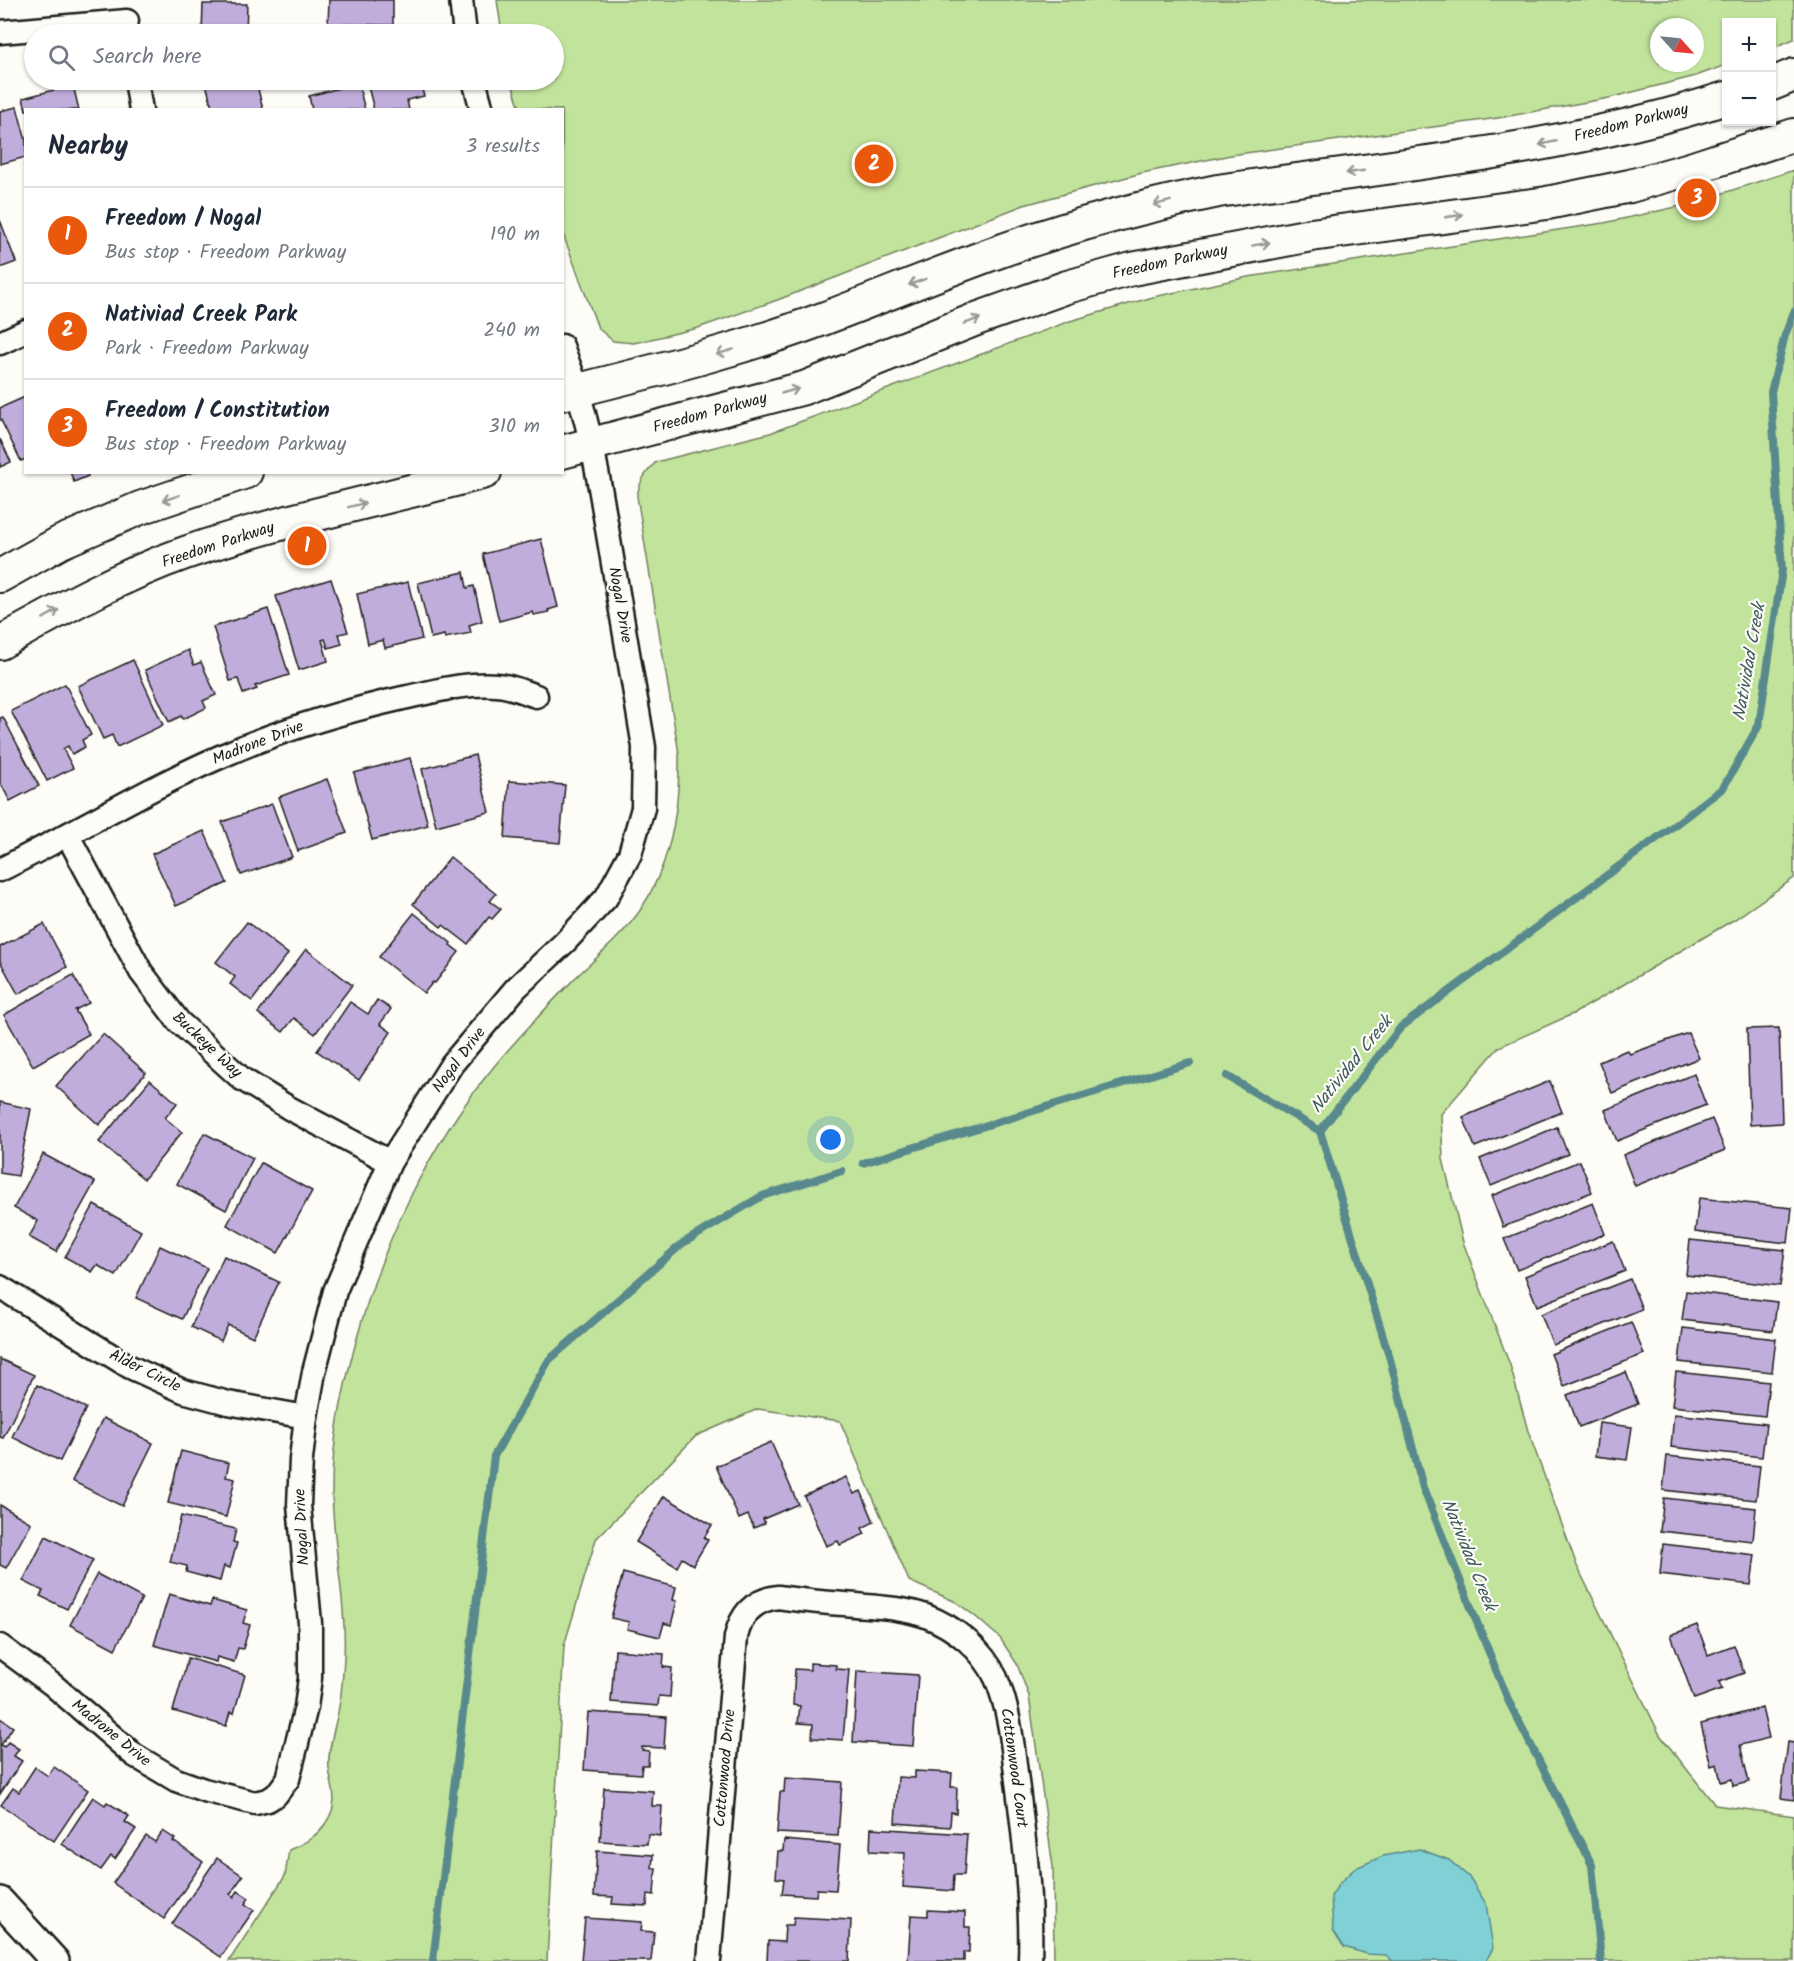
<!DOCTYPE html>
<meta charset="utf-8">
<style>
:root{--surface:#fff;--page:#f2f2f3;--text:#1f2937;--muted:#747a83;--line:#e0e1e3;--accent:#ea580c}
body{margin:0;font-family:Kalam,sans-serif;background:var(--page);color:var(--text)}
.controls{position:absolute;right:18px;top:18px;display:grid;overflow:hidden;border-radius:0px;box-shadow:0 2px 4px #0004}
.controls button{width:54px;height:54px;display:grid;place-items:center;padding:0;border:0;border-bottom:2px solid var(--line);background:var(--surface);color:var(--text);font:30px sans-serif}
.compass{position:absolute;left:1650px;top:18px;width:54px;height:54px;border-radius:50%;background:var(--surface);box-shadow:0 2px 4px #0004;rotate:117deg}
.you{position:absolute;left:831px;top:1140px;width:21px;height:21px;margin:-15px;border:4px solid #fff;border-radius:50%;background:#1a73e8;box-shadow:0 0 0 9px #1a73e833}
.badge{display:grid;place-items:center;width:39px;height:39px;border-radius:50%;background:var(--accent);color:#fff;font-size:20px;font-weight:700}
.pin{position:absolute;translate:-50% -50%;border:3px solid #fff;box-shadow:0 2px 6px #0006}
.list{margin:0;padding:0;list-style:none}
h2{display:flex;justify-content:space-between;align-items:center;height:78px;margin:0;padding:0 24px;font-size:26px}
h2 small{font-size:20px;font-weight:400;color:var(--muted)}
.list li{display:grid;grid-template-columns:39px 1fr auto;gap:18px;align-items:center;box-sizing:border-box;height:96px;padding:0 24px;border-top:2px solid var(--line)}
.list b{display:block;font-size:22px;white-space:nowrap}
.list p{margin:0;font-size:20px;white-space:nowrap;color:var(--muted)}
.list em{font-size:20px;font-style:normal;color:var(--muted)}
.icon{flex:none;width:33px;height:33px;fill:none;stroke:currentColor;stroke-width:2;stroke-linecap:round;stroke-linejoin:round}
.map{position:relative;flex:none;width:1794px;height:1961px;overflow:hidden}
.search{position:absolute;background:var(--surface);box-shadow:0 2px 4px #0004;left:24px;top:24px;width:540px;height:66px;display:flex;align-items:center;gap:15px;box-sizing:border-box;padding:0 21px;border-radius:33px;color:var(--muted);font-size:22px}
.panel{position:absolute;background:var(--surface);box-shadow:0 2px 4px #0004;left:24px;top:108px;width:540px;height:366px;border-radius:0px}
.map>svg:first-child{display:block}
.green{fill:#c2e39c;stroke:#6f805c;stroke-width:1.5;fill-rule:evenodd}
.water{fill:#80d1d6;stroke:#58898c;stroke-width:1.5}
.lines{fill:none;stroke-linecap:round;stroke-linejoin:round}
.stream{stroke:#58898c;stroke-width:8}
.building{fill:#c1addc;stroke:#1c1c1c;stroke-width:1.5}
.minor-casing{stroke:#1c1c1c;stroke-width:27}
.tertiary-casing{stroke:#1c1c1c;stroke-width:32}
.secondary-casing{stroke:#1c1c1c;stroke-width:36}
.minor{stroke:#fdfcf7;stroke-width:22}
.tertiary{stroke:#fdfcf7;stroke-width:27}
.secondary{stroke:#fdfcf7;stroke-width:32}
.oneway{stroke:#989794}
.labels{text-anchor:middle;dominant-baseline:central;stroke-width:4.5;stroke-linejoin:round;paint-order:stroke}
.street-label{font-size:16px;fill:#1c1c1c;stroke:#fdfcf7}
.water-label{font-size:18px;font-style:italic;fill:#3f5b5d;stroke:#fdfcf7}
</style>
<div class="map">
<svg width="1794" height="1961" viewBox="0 0 1794 1961">
<rect width="100%" height="100%" fill="#fdfcf7"/>
<filter id="ink" filterUnits="userSpaceOnUse"><feTurbulence type="fractalNoise" baseFrequency=".0167" numOctaves="2"/><feDisplacementMap in="SourceGraphic" scale="12" xChannelSelector="R" yChannelSelector="G"/><feConvolveMatrix kernelMatrix="1 2 1 2 8 2 1 2 1" color-interpolation-filters="sRGB"/></filter>
<g filter="url(#ink)">
<g class="green">
<path d="M497,0h1297v39l-22,9v-26h-46v43l-30,11 -87,22 -111,20 -267,37 -89,18 -118,32 -244,94 -82,29 -64,15 -21,-2 -15,-13 -35,-94 -1,-124 -42,-1 -9,-29h43v-46h-52zM1659,27h36v36h-36z"/>
<path d="M1794,170v708l-59,41 -160,94 -76,34 -58,67 2,45 20,83 47,123 18,66 49,135 83,169 55,70 79,11v145h-740l-1,-94 -24,-171 -12,-32 -17,-26 -24,-21 -20,-15 -47,-21 -69,-160 -82,-12 -62,27 -100,103 -32,107 -17,315h-318l56,-85 4,-26c16,-7 29,-14 38,-29 13,-21 4,-33 2,-53 -2,-18 7,-43 10,-61 3,-16 4,-33 5,-49 3,-57 -12,-114 -12,-171 0,-49 11,-99 24,-145 26,-98 72,-195 136,-273 26,-32 55,-62 83,-91 22,-21 46,-41 64,-66 32,-47 41,-103 40,-158l-42,-258c3,-15 8,-23 19,-34l114,-29 300,-112 83,-24 95,-20 356,-54 86,-19z"/>
</g>
<path class="water" d="M1419,1849l30,11 21,18 16,26 7,44 -7,13h-93l-7,-6 -19,-1 -23,-7 -11,-17 -2,-34 9,-13 14,-14 29,-13z"/>
<g class="lines">
<g class="stream">
<path d="M1227,1076l93,55"/>
<path d="M1320,1131l81,-104 267,-197 55,-42 36,-63 23,-155 -11,-178 14,-57 9,-23"/>
<path d="M1320,1131l70,228 33,129 86,214 83,163 9,96"/>
<path d="M863,1163l327,-100"/>
<path d="M433,1961l61,-505 55,-96 134,-117 79,-47 80,-25"/>
</g>
</g>
<g class="building">
<path d="M329,0h64v25l-65,-1z"/>
<path d="M203,4h44l-1,30h-44z"/>
<path d="M205,80h51l7,30h-50z"/>
<path d="M376,80h43l5,16 -17,4 2,10h-35l-7,-28z"/>
<path d="M358,83l7,27h-53l-3,-14z"/>
<path d="M73,85l6,25h-53l-3,-12z"/>
<path d="M17,107l9,34v16l-26,7v-53z"/>
<path d="M0,220l16,42 -16,6z"/>
<path d="M25,397l1,62 -5,2 -21,-43v-10z"/>
<path d="M0,439l11,23 -11,5z"/>
<path d="M70,472h16l2,4 -14,6z"/>
<path d="M541,539l17,68 -10,3 1,2 -15,3 -1,-3 -34,9 -16,-67z"/>
<path d="M464,572l3,16 7,-2 8,35 -13,4 2,8 -26,5 -1,-3 -13,3 -13,-55z"/>
<path d="M331,579l17,53 -9,2 3,10 -14,4 -3,-9 -3,1 6,21 -29,9 -23,-74z"/>
<path d="M408,582l14,57 -37,9 -2,-8 -15,4 -11,-50z"/>
<path d="M268,609l21,66 -34,11 2,3 -14,5 -5,-15 -8,2 -17,-54z"/>
<path d="M188,650l6,15 7,-3 15,33 -13,6 3,7 -23,11 -2,-3 -12,6 -24,-52z"/>
<path d="M133,660l30,65 -46,22 -5,-12 -9,4 -25,-53z"/>
<path d="M65,684l26,51 -9,5 3,7 -13,7 -4,-8 -5,3 10,19 -26,13 -36,-70z"/>
<path d="M3,717l36,69 -29,15 -10,-19v-64z"/>
<path d="M475,755l14,57 -53,14 -14,-57z"/>
<path d="M410,758l18,67 -56,15 -18,-67z"/>
<path d="M327,779l20,54 -49,18 -19,-54z"/>
<path d="M509,781l56,4 -5,58 -55,-5z"/>
<path d="M272,804l20,53 -51,18 -19,-53z"/>
<path d="M204,831l23,52 -51,23 -24,-52z"/>
<path d="M450,857l46,37 -6,7 11,8 -9,10 -3,-2 -21,27 -25,-19 -2,2 -28,-23z"/>
<path d="M414,913l37,30 -1,2 9,7 -24,31 -2,-1 -9,11 -45,-36z"/>
<path d="M247,922l41,32 -36,47 -22,-17 5,-7 -19,-15z"/>
<path d="M44,924l23,43 -49,27 -18,-33v-14z"/>
<path d="M306,949l46,36 -37,49 -21,-16 -11,14 -25,-19z"/>
<path d="M73,975l16,28 -14,7 14,24 -56,32 -29,-51z"/>
<path d="M377,1000l14,9 -11,15 11,8 -32,48 -42,-29 33,-49 18,12z"/>
<path d="M1779,1028l3,95 -32,2 -3,-96z"/>
<path d="M1688,1033l11,25 -87,35 -13,-31 28,-12 3,4z"/>
<path d="M103,1034l43,39 -47,52 -43,-39z"/>
<path d="M1694,1074l12,31 -89,36 -12,-31z"/>
<path d="M150,1080l27,23 -12,15 17,14 -38,47 -45,-37z"/>
<path d="M1550,1081l12,31 -87,35 -12,-30z"/>
<path d="M0,1102l31,7 -13,67 -18,-3z"/>
<path d="M1712,1119l13,31 -90,36 -12,-31z"/>
<path d="M1557,1127l11,27 -77,32 -11,-27z"/>
<path d="M204,1133l49,25 -27,52 -49,-26z"/>
<path d="M43,1154l52,28 -39,70 -27,-15 9,-16 -24,-13z"/>
<path d="M1580,1161l12,31 -89,35 -12,-31z"/>
<path d="M261,1163l51,28 -34,62 -51,-28z"/>
<path d="M1699,1198l93,10 -4,35 -93,-11z"/>
<path d="M1593,1203l12,31 -88,36 -13,-31z"/>
<path d="M94,1205l47,26 -25,45 -19,-11 -5,7 -27,-15z"/>
<path d="M1690,1240l95,10 -5,36 -94,-11z"/>
<path d="M1613,1241l12,30 -88,35 -12,-30z"/>
<path d="M160,1246l47,22 -25,51 -46,-21z"/>
<path d="M224,1256l55,26 -26,55 -25,-12 -7,16 -30,-14z"/>
<path d="M1630,1279l12,30 -89,36 -12,-31z"/>
<path d="M1686,1291l91,11 -4,29 -91,-11z"/>
<path d="M1631,1322l13,32 -80,32 -13,-32z"/>
<path d="M1683,1328l93,11 -4,33 -93,-10z"/>
<path d="M0,1359l34,16 -31,63 -3,-1z"/>
<path d="M1626,1372l12,32 -59,23 -12,-32z"/>
<path d="M1676,1372l93,10 -4,34 -93,-10z"/>
<path d="M37,1385l49,23 -26,53 -48,-24z"/>
<path d="M1674,1414l92,10 -4,33 -91,-10z"/>
<path d="M103,1418l50,25 -31,63 -50,-25z"/>
<path d="M1599,1423l33,4 -5,33 -32,-4z"/>
<path d="M771,1442l27,62 -35,15 2,4 -11,5 -6,-13 -9,4 -23,-53z"/>
<path d="M181,1451l48,12 -3,14 9,2 -9,38 -58,-14z"/>
<path d="M1667,1456l93,10 -4,34 -93,-10z"/>
<path d="M846,1477l8,17 7,-3 13,31 -12,6 3,6 -25,11 -2,-4 -12,5 -22,-50z"/>
<path d="M664,1496l48,29 -8,13 4,2 -15,25 -11,-7 -5,9 -41,-25z"/>
<path d="M1664,1498l92,10 -3,33 -93,-10z"/>
<path d="M0,1505l31,18 -25,45 -6,-3z"/>
<path d="M181,1516l55,13 -3,13 4,1 -7,25 -6,-2 -4,15 -34,-9 1,-6 -17,-4z"/>
<path d="M46,1536l47,24 -26,49 -27,-13 3,-5 -20,-10z"/>
<path d="M1663,1544l92,11 -4,30 -91,-11z"/>
<path d="M623,1573l53,14 -3,13 4,1 -6,24 -7,-2 -4,14 -33,-8 2,-7 -18,-4z"/>
<path d="M97,1574l45,24 -27,51 -45,-24z"/>
<path d="M169,1594l41,12 2,-6 35,10 -4,13 7,2 -7,24 -5,-1 -4,14 -17,-5 -1,5 -62,-17z"/>
<path d="M1697,1625l11,30 26,-10 10,28 -25,9 3,7 -28,10 -23,-64z"/>
<path d="M615,1650l49,4 -1,13 9,1 -2,29 -11,-1 -1,10 -47,-4z"/>
<path d="M188,1658l57,17 -11,38 -4,-1 -4,14 -53,-15z"/>
<path d="M810,1663l26,2v4l13,1 -6,70 -31,-2 1,-14 -15,-1 2,-17 -7,-1 2,-36 15,1z"/>
<path d="M857,1671l61,4 -5,71 -60,-4z"/>
<path d="M1762,1708l7,30 -29,7 9,37 -16,4 -1,-7 -11,3 -4,-18 -6,2 -10,-42z"/>
<path d="M588,1712l78,5 -2,31 -22,-1v3l7,1 -1,14h-6l-1,9 -57,-4z"/>
<path d="M0,1718l13,9 -12,18 3,2 4,-5 11,7 -5,7 8,5 -22,33z"/>
<path d="M1788,1742l6,1v57l-13,-2z"/>
<path d="M35,1767l13,9 6,-9 34,23 -34,51 -53,-36 12,-17 6,4z"/>
<path d="M915,1771l37,2 -1,14h6l-1,26 -5,-1 -1,15 -55,-4 3,-46 17,1z"/>
<path d="M785,1778l57,4 -4,54 -61,-3 3,-41h4z"/>
<path d="M604,1788l49,3 -1,15h10l-2,30 -12,-2 -1,10 -47,-3z"/>
<path d="M93,1797l12,8 2,-3 22,14 -4,6 11,7 -21,30 -4,-3 -10,14 -39,-26z"/>
<path d="M871,1828l96,6 -3,41h-10l-1,16 -50,-4 2,-34 -35,-2z"/>
<path d="M163,1831l12,8 -2,2 30,21 -39,57 -51,-36 33,-47 9,6z"/>
<path d="M784,1840l56,5 -4,45 -19,-1 -1,7 -34,-2 2,-15 -8,-1 2,-27h5z"/>
<path d="M597,1851l56,4 -1,13h4l-2,27 -6,-1 -1,12 -35,-2 1,-7 -19,-1z"/>
<path d="M217,1858l26,18 -13,18 4,3 4,-6 11,7 -4,6 9,6 -33,47 -49,-33z"/>
<path d="M928,1910l37,2v15h5l-1,25h-5v9h-56l3,-46 17,1z"/>
<path d="M794,1917l57,3 -2,41h-82l1,-20 16,1 1,-17h8z"/>
<path d="M585,1918l57,4 -1,9 13,1 -3,29h-70z"/>
</g>
<g class="lines">
<defs>
<g id="minor">
<path d="M461,0l4,34"/>
<path d="M0,32l127,-11"/>
<path d="M136,80l5,30"/>
<path d="M474,80l8,30"/>
<path d="M0,343l26,-12"/>
<path d="M68,836l73,136 38,50 63,57 47,29 101,54"/>
<path d="M0,870c74,-37 146,-81 222,-114 58,-26 119,-44 181,-58 30,-6 63,-16 94,-13 14,1 27,7 39,11"/>
<path d="M0,1287l130,80 53,24 45,12 78,14"/>
<path d="M0,1646l53,39 81,70 42,25 28,10 51,13 13,-3 8,-5 12,-16 18,-72 4,-29v-55l-11,-118 2,-46 5,-42 8,-45 21,-81 55,-129 62,-98 64,-76 49,-46 41,-44 24,-44 13,-46 1,-61 -43,-254 -9,-48 -14,-55 -16,-44"/>
<path d="M709,1961l27,-324c5,-23 18,-37 42,-40 22,3 45,6 67,7 27,3 56,3 81,12 29,11 57,34 70,62 15,35 17,74 22,111 7,57 14,114 12,172"/>
</g>
<path id="tertiary" d="M0,1901l55,60"/>
<g id="secondary">
<path d="M1772,84l22,-9"/>
<path d="M562,394c88,-22 174,-43 258,-74 61,-23 121,-48 183,-70 70,-25 142,-44 215,-59 170,-25 344,-40 508,-93"/>
<path d="M562,452l242,-64 175,-70 88,-31 65,-18 179,-34 236,-32 83,-17 60,-17 104,-34"/>
<path d="M0,576l61,-34 79,-34 106,-36"/>
<path d="M0,643c59,-33 120,-67 185,-90 98,-34 200,-54 300,-81"/>
</g>
</defs>
<use href="#minor" class="minor-casing"/>
<use href="#tertiary" class="tertiary-casing"/>
<use href="#secondary" class="secondary-casing"/>
<use href="#minor" class="minor"/>
<use href="#tertiary" class="tertiary"/>
<use href="#secondary" class="secondary"/>
</g>
<defs><path id="oneway-shaft" d="M-6 0H5M1.5-3L5.5 0L1.5 3" fill="none" stroke-width="1.6" stroke-linecap="round" stroke-linejoin="round" transform="scale(1.5)"/></defs>
<g class="oneway">
<use href="#oneway-shaft" transform="translate(1548 143) rotate(167)"/>
<use href="#oneway-shaft" transform="translate(1355 172) rotate(172)"/>
<use href="#oneway-shaft" transform="translate(1162 203) rotate(166)"/>
<use href="#oneway-shaft" transform="translate(1454 216) rotate(-8)"/>
<use href="#oneway-shaft" transform="translate(1261 244) rotate(-10)"/>
<use href="#oneway-shaft" transform="translate(917 282) rotate(159)"/>
<use href="#oneway-shaft" transform="translate(972 321) rotate(-21)"/>
<use href="#oneway-shaft" transform="translate(725 352) rotate(163)"/>
<use href="#oneway-shaft" transform="translate(790 391) rotate(-16)"/>
<use href="#oneway-shaft" transform="translate(171 498) rotate(161)"/>
<use href="#oneway-shaft" transform="translate(357 505) rotate(-14)"/>
<use href="#oneway-shaft" transform="translate(51 614) rotate(-30)"/>
</g>
</g>
<g class="labels">
<g class="street-label">
<text transform="translate(1631 123) rotate(-14)">Freedom Parkway</text>
<text transform="translate(1170 262) rotate(-12)">Freedom Parkway</text>
<text transform="translate(710 413) rotate(-15)">Freedom Parkway</text>
<text transform="translate(218 545) rotate(-18)">Freedom Parkway</text>
<text transform="translate(620 605) rotate(80)">Nogal Drive</text>
<text transform="translate(258 743) rotate(-21)">Madrone Drive</text>
<text transform="translate(207 1045) rotate(43)">Buckeye Way</text>
<text transform="translate(459 1060) rotate(-53)">Nogal Drive</text>
<text transform="translate(145 1371) rotate(26)">Alder Circle</text>
<text transform="translate(302 1527) rotate(-93)">Nogal Drive</text>
<text transform="translate(111 1733) rotate(39)">Madrone Drive</text>
<text transform="translate(725 1768) rotate(-85)">Cottonwood Drive</text>
<text transform="translate(1014 1768) rotate(82)">Cottonwood Court</text>
</g>
<g class="water-label">
<text transform="translate(1750 662) rotate(-80)">Natividad Creek</text>
<text transform="translate(1352 1065) rotate(-51)">Natividad Creek</text>
<text transform="translate(1468 1555) rotate(68)">Natividad Creek</text>
</g>
</g>
</svg>
<div class="controls">
<button>+</button>
<button>−</button>
</div>
<svg class="compass" viewBox="-18 -18 36 36"><path d="M0-13l5 13h-10z" fill="#e53935"/><path d="M0 13l5-13h-10z" fill="#747a83"/></svg>
<div class="you"></div>
<div class="pin badge" style="left:307px;top:546px">1</div>
<div class="pin badge" style="left:874px;top:164px">2</div>
<div class="pin badge" style="left:1697px;top:198px">3</div>
<div class="search"><svg class="icon" aria-label="search" viewBox="0 0 24 24"><circle cx="10" cy="10" r="6"/><path d="M15 15l6 6"/></svg>Search here</div>
<section class="panel">
<h2>Nearby<small>3 results</small></h2>
<ul class="list">
<li><span class="badge">1</span><div><b>Freedom / Nogal</b><p>Bus stop · Freedom Parkway</p></div><em>190 m</em></li>
<li><span class="badge">2</span><div><b>Nativiad Creek Park</b><p>Park · Freedom Parkway</p></div><em>240 m</em></li>
<li><span class="badge">3</span><div><b>Freedom / Constitution</b><p>Bus stop · Freedom Parkway</p></div><em>310 m</em></li>
</ul>
</section>
</div>
